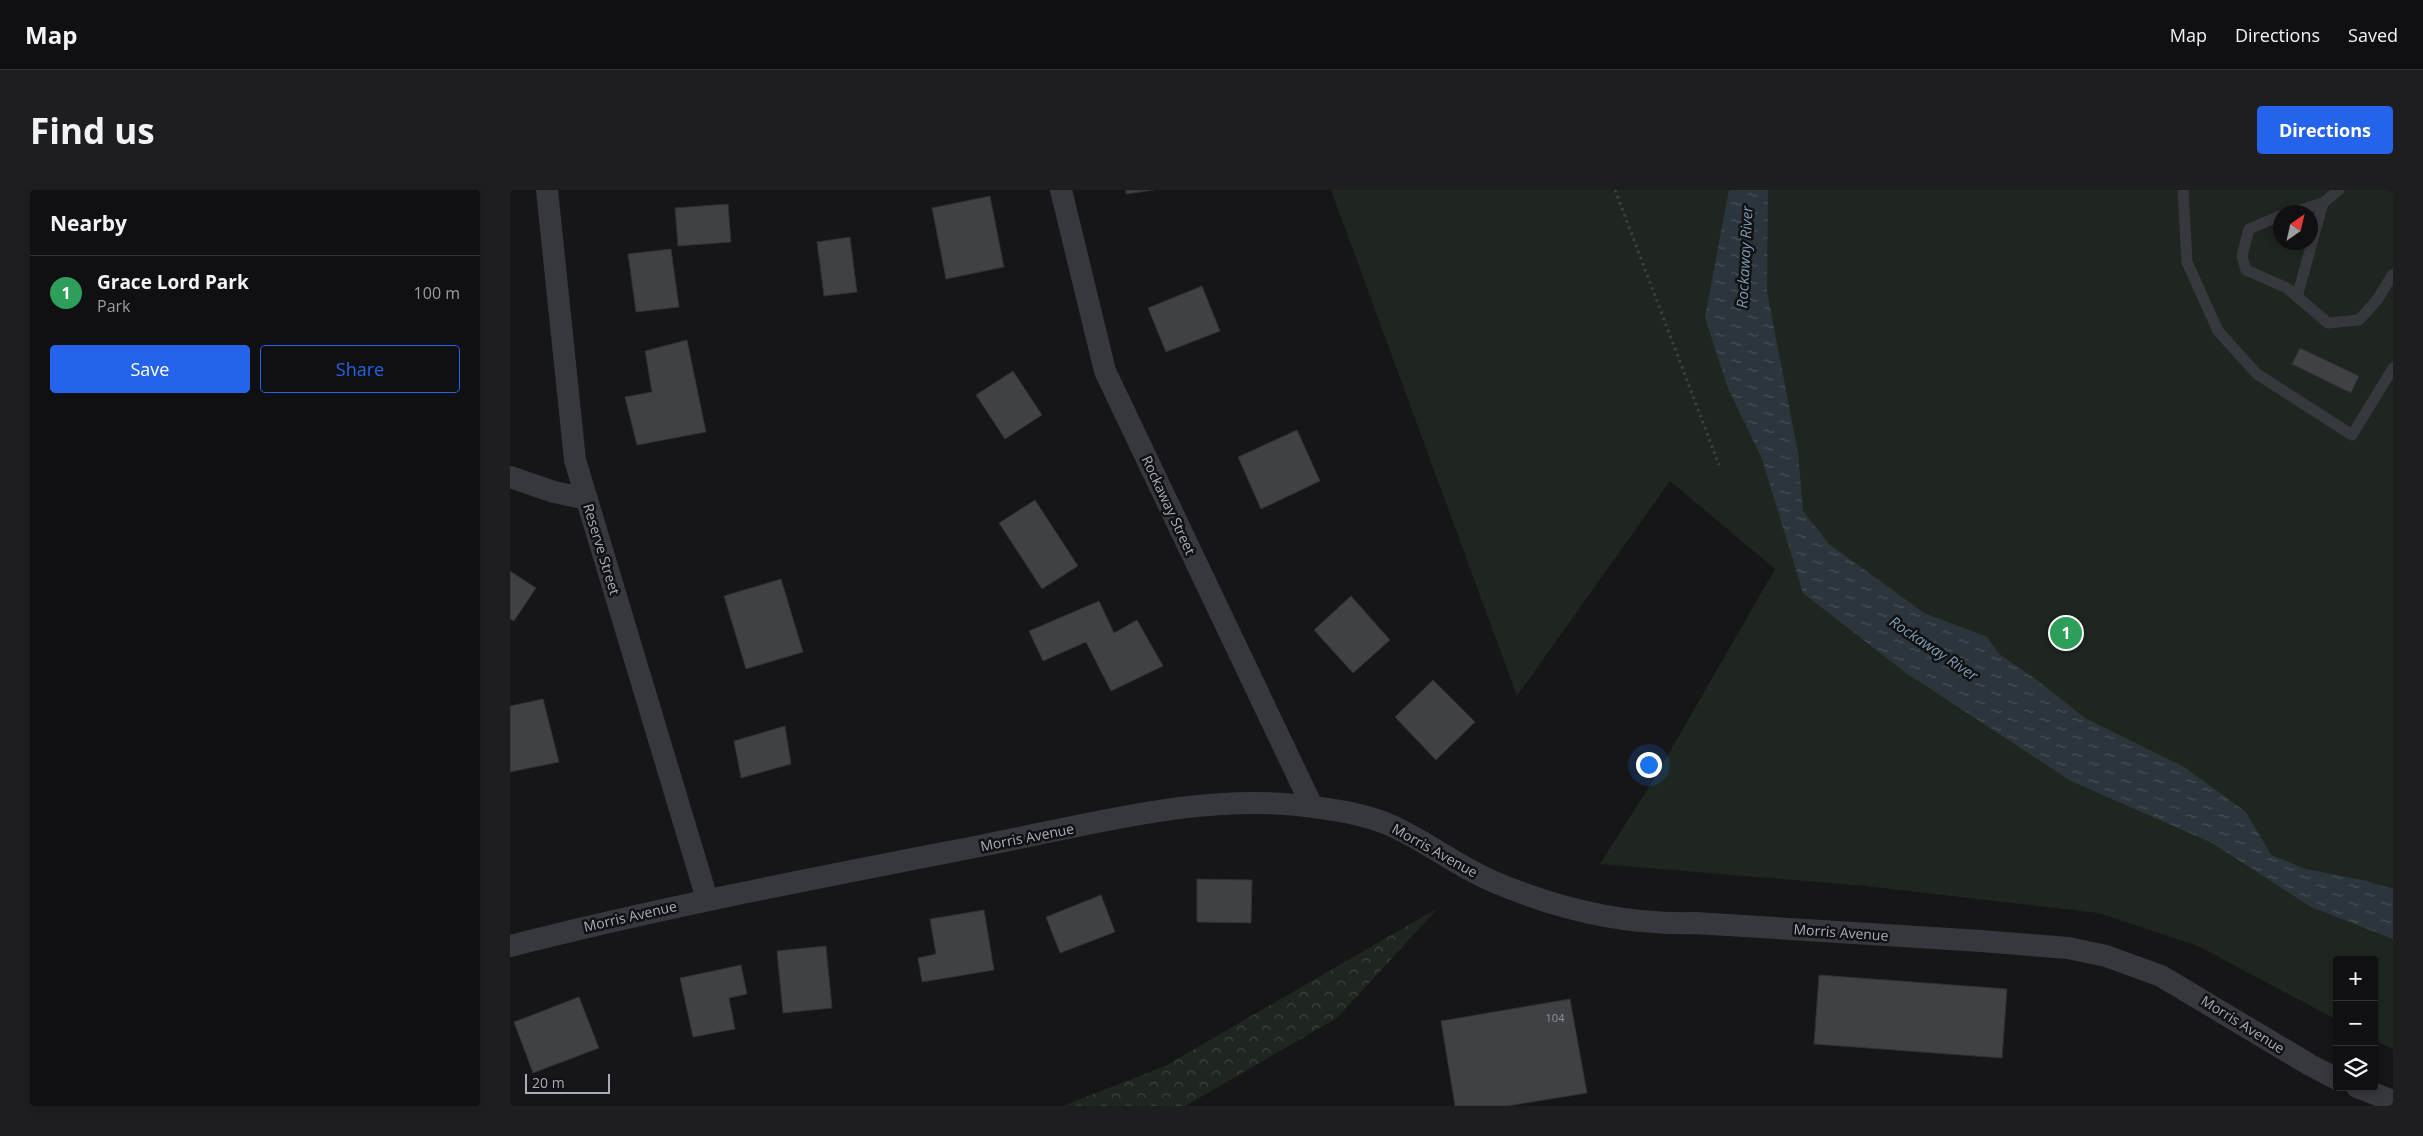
<!DOCTYPE html>
<meta charset="utf-8">
<style>
:root{--surface:#101012;--page:#1e1e20;--text:#f1f3f6;--muted:#9c9d9f;--line:#303032;--accent:#2563eb}
body{margin:0;font-family:"Open Sans",sans-serif;background:var(--page);color:var(--text)}
.controls{position:absolute;right:15px;bottom:15px;display:grid;overflow:hidden;border-radius:5px;box-shadow:0 2px 8px #0003}
.controls button{width:45px;height:45px;display:grid;place-items:center;padding:0;border:0;border-bottom:1px solid var(--line);background:var(--surface);color:var(--text);font:25px sans-serif}
.compass{position:absolute;left:1763px;top:15px;width:45px;height:45px;border-radius:50%;background:var(--surface);box-shadow:0 2px 8px #0003;rotate:34deg}
.scale{position:absolute;left:15px;bottom:12px;width:85px;box-sizing:border-box;padding-left:5px;border:2px solid #a8adb8;border-top:0;font-size:14px;line-height:18px;white-space:nowrap;color:#a8adb8;-webkit-text-stroke:4px #111113;paint-order:stroke}
.you{position:absolute;left:1138px;top:574px;width:18px;height:18px;margin:-12px;border:4px solid #fff;border-radius:50%;background:#1a73e8;box-shadow:0 0 0 8px #1a73e833}
.badge{display:grid;place-items:center;width:32px;height:32px;border-radius:50%;background:var(--accent);color:#fff;font-size:16px;font-weight:700}
.pin{position:absolute;translate:-50% -50%;border:2px solid #fff;box-shadow:0 1px 5px #0006}
.list{margin:0;padding:0;list-style:none}
h2{display:flex;justify-content:space-between;align-items:center;height:65px;margin:0;padding:0 20px;font-size:21px}
h2 small{font-size:16px;font-weight:400;color:var(--muted)}
.list li{display:grid;grid-template-columns:32px 1fr auto;gap:15px;align-items:center;box-sizing:border-box;height:75px;padding:0 20px;border-top:1px solid var(--line)}
.list b{display:block;font-size:19px;white-space:nowrap}
.list p{margin:0;font-size:16px;white-space:nowrap;color:var(--muted)}
.list em{font-size:16px;font-style:normal;color:var(--muted)}
.actions{display:flex;gap:10px;padding:15px 20px}
.actions a{flex:1;padding:11px 0;border:1px solid var(--accent);border-radius:5px;text-align:center;font-size:18px;color:var(--accent)}
.actions .main{background:var(--accent);color:#fff}
.icon{flex:none;width:28px;height:28px;fill:none;stroke:currentColor;stroke-width:2;stroke-linecap:round;stroke-linejoin:round}
.map{position:relative;flex:none;width:1883px;height:916px;overflow:hidden;border-radius:5px}
header{display:flex;align-items:center;gap:30px;box-sizing:border-box;height:70px;padding:0 25px;background:var(--surface);border-bottom:1px solid var(--line)}
header strong{font-size:24px}
nav{display:flex;gap:28px;margin-inline-start:auto;font-size:18px}
.intro{display:flex;align-items:center;justify-content:space-between;box-sizing:border-box;height:120px;padding:0 30px}
h1{margin:0;font-size:35px}
.button{padding:12px 22px;border-radius:5px;background:var(--accent);color:#fff;font-size:18px;font-weight:700}
main{display:flex;gap:30px;padding:0 30px}
aside{flex:1;background:var(--surface);border-radius:5px;box-shadow:0 2px 8px #0003}
.map>svg:first-child{display:block}
.forest{fill:url(#forest-crowns)}
.green{fill:#1e261f;fill-rule:evenodd}
.water{fill:url(#water-ripples)}
.building{fill:#404145;stroke:#303034}
.lines{fill:none;stroke-linecap:round;stroke-linejoin:round}
.path{stroke:#3d3f44;stroke-width:3;stroke-dasharray:2.5 4;stroke-linecap:butt}
.service{stroke:#37383d;stroke-width:11}
.minor{stroke:#37383d;stroke-width:22}
.labels{text-anchor:middle;dominant-baseline:central;stroke-width:5;stroke-linejoin:round;paint-order:stroke}
.number-label{font-size:11px;fill:#8e929b}
.street-label{font-size:14px;fill:#a8adb8;stroke:#111113}
.water-label{font-size:15px;font-style:italic;fill:#7f9bb3;stroke:#111113}
</style>
<header>
<strong>Map</strong>
<nav><a>Map</a><a>Directions</a><a>Saved</a></nav>
</header>
<div class="intro"><h1>Find us</h1><a class="button">Directions</a></div>
<main>
<aside>
<h2>Nearby<small></small></h2>
<ul class="list">
<li><span class="badge" style="background:#2e9e5b">1</span><div><b>Grace Lord Park</b><p>Park</p></div><em>100 m</em></li>
</ul>
<div class="actions"><a class="main">Save</a><a>Share</a></div>
</aside>
<div class="map">
<svg width="1883" height="916" viewBox="0 0 1883 916">
<defs>
<pattern id="forest-crowns" width="20" height="18" patternUnits="userSpaceOnUse" patternTransform="scale(1.25)"><rect width="20" height="18" fill="#1e261f"/><path d="M2 6a3 3 0 1 1 6 0M12 15a3 3 0 1 1 6 0" fill="none" stroke="#3c433d"/></pattern>
<pattern id="water-ripples" width="26" height="14" patternUnits="userSpaceOnUse" patternTransform="scale(1.25)"><rect width="26" height="14" fill="#2c353c"/><path d="M2 4q2-2 4 0t4 0M15 11q2-2 4 0t4 0" fill="none" stroke="#485056"/></pattern>
</defs>
<rect width="100%" height="100%" fill="#161618"/>
<path class="forest" d="M928,718l-101,110 -152,88h-122l102,-40z"/>
<path class="green" d="M821,0h1062v859l-19,-9v-80h-37v60l-139,-74 -100,-33 -233,-27 -265,-22 54,-85 121,-210 -105,-88 -153,215zM1770,22h30v30h-30z"/>
<path class="water" d="M1219,0h39l-1,101 31,162 5,58 26,33 95,69 63,24 12,17 38,26 48,38 99,49 62,45 25,43 35,14 61,12 26,8v50l-82,-32 -99,-64 -141,-62 -165,-108 -103,-80 -41,-134 -35,-73 -22,-69z"/>
<g class="building">
<path d="M616,0h28l-28,4z"/>
<path d="M480,6l14,71 -58,12 -14,-71z"/>
<path d="M218,14l3,38 -53,4 -3,-38z"/>
<path d="M340,47l7,55 -33,4 -7,-54z"/>
<path d="M161,59l8,58 -43,5 -8,-58z"/>
<path d="M692,96l18,45 -54,21 -18,-44z"/>
<path d="M177,150l19,92 -69,13 -12,-48 27,-5 -7,-41z"/>
<path d="M1790,158l59,28 -8,17 -59,-29z"/>
<path d="M503,181l29,44 -37,24 -29,-44z"/>
<path d="M787,240l23,51 -59,28 -23,-52z"/>
<path d="M525,310l43,66 -36,23 -43,-66z"/>
<path d="M0,381l26,17 -22,33 -4,-2z"/>
<path d="M271,389l22,73 -57,17 -22,-73z"/>
<path d="M841,406l39,44 -37,33 -39,-43z"/>
<path d="M589,411l15,32 23,-13 26,46 -52,25 -25,-49 -43,19 -14,-30z"/>
<path d="M923,490l42,42 -39,38 -41,-43z"/>
<path d="M33,509l16,63 -49,10v-66z"/>
<path d="M275,536l6,38 -50,14 -7,-37z"/>
<path d="M687,689l55,1 -1,43 -54,-1z"/>
<path d="M591,705l14,37 -55,21 -14,-36z"/>
<path d="M474,720l10,60 -72,12 -4,-24 18,-4 -6,-35z"/>
<path d="M316,756l6,62 -49,5 -6,-62z"/>
<path d="M231,775l6,29 -18,4 6,31 -42,8 -13,-59z"/>
<path d="M1309,785l188,14 -5,69 -188,-14z"/>
<path d="M69,807l20,51 -66,25 -19,-51z"/>
<path d="M1060,809l17,94 -80,13h-52l-14,-85z"/>
</g>
<g class="lines">
<path class="path" d="M1105,0l104,275"/>
<g class="service">
<path d="M1673,0l4,72 31,69 39,43 95,61 41,-67"/>
<path d="M1783,22l30,-9 16,-13"/>
<path d="M1770,26l-31,13 -7,27 4,14 41,18 41,35 31,-3 18,-20 16,-26"/>
<path d="M1787,107l26,-94"/>
</g>
<g class="minor">
<path d="M37,0l28,270 132,439"/>
<path d="M551,0l44,181 207,435"/>
<path d="M0,287l44,15 33,7"/>
<path d="M0,756c157,-40 316,-70 475,-101 103,-20 223,-54 328,-38 25,3 54,8 77,18 36,16 67,41 102,56 65,28 133,44 203,42l286,18 87,7 38,8 55,20 149,89 27,14"/>
<path d="M1847,897l36,14"/>
</g>
</g>
<g class="labels">
<g class="number-label">
<text x="1045" y="827">104</text>
</g>
<g class="street-label">
<text transform="translate(659 315) rotate(65)">Rockaway Street</text>
<text transform="translate(92 359) rotate(73)">Reserve Street</text>
<text transform="translate(517 647) rotate(-11)">Morris Avenue</text>
<text transform="translate(925 660) rotate(29)">Morris Avenue</text>
<text transform="translate(120 726) rotate(-13)">Morris Avenue</text>
<text transform="translate(1331 742) rotate(4)">Morris Avenue</text>
<text transform="translate(1733 834) rotate(32)">Morris Avenue</text>
</g>
<g class="water-label">
<text transform="translate(1234 67) rotate(-87)">Rockaway River</text>
<text transform="translate(1424 458) rotate(34)">Rockaway River</text>
</g>
</g>
</svg>
<div class="controls">
<button>+</button>
<button>−</button>
<button><svg class="icon" aria-label="layers" viewBox="0 0 24 24"><path d="M12 4l9 5-9 5-9-5zM3 14l9 5 9-5"/></svg></button>
</div>
<svg class="compass" viewBox="-18 -18 36 36"><path d="M0-13l5 13h-10z" fill="#e53935"/><path d="M0 13l5-13h-10z" fill="#9c9d9f"/></svg>
<div class="scale">20 m</div>
<div class="you"></div>
<div class="pin badge" style="left:1556px;top:443px;background:#2e9e5b">1</div>
</div>
</main>
